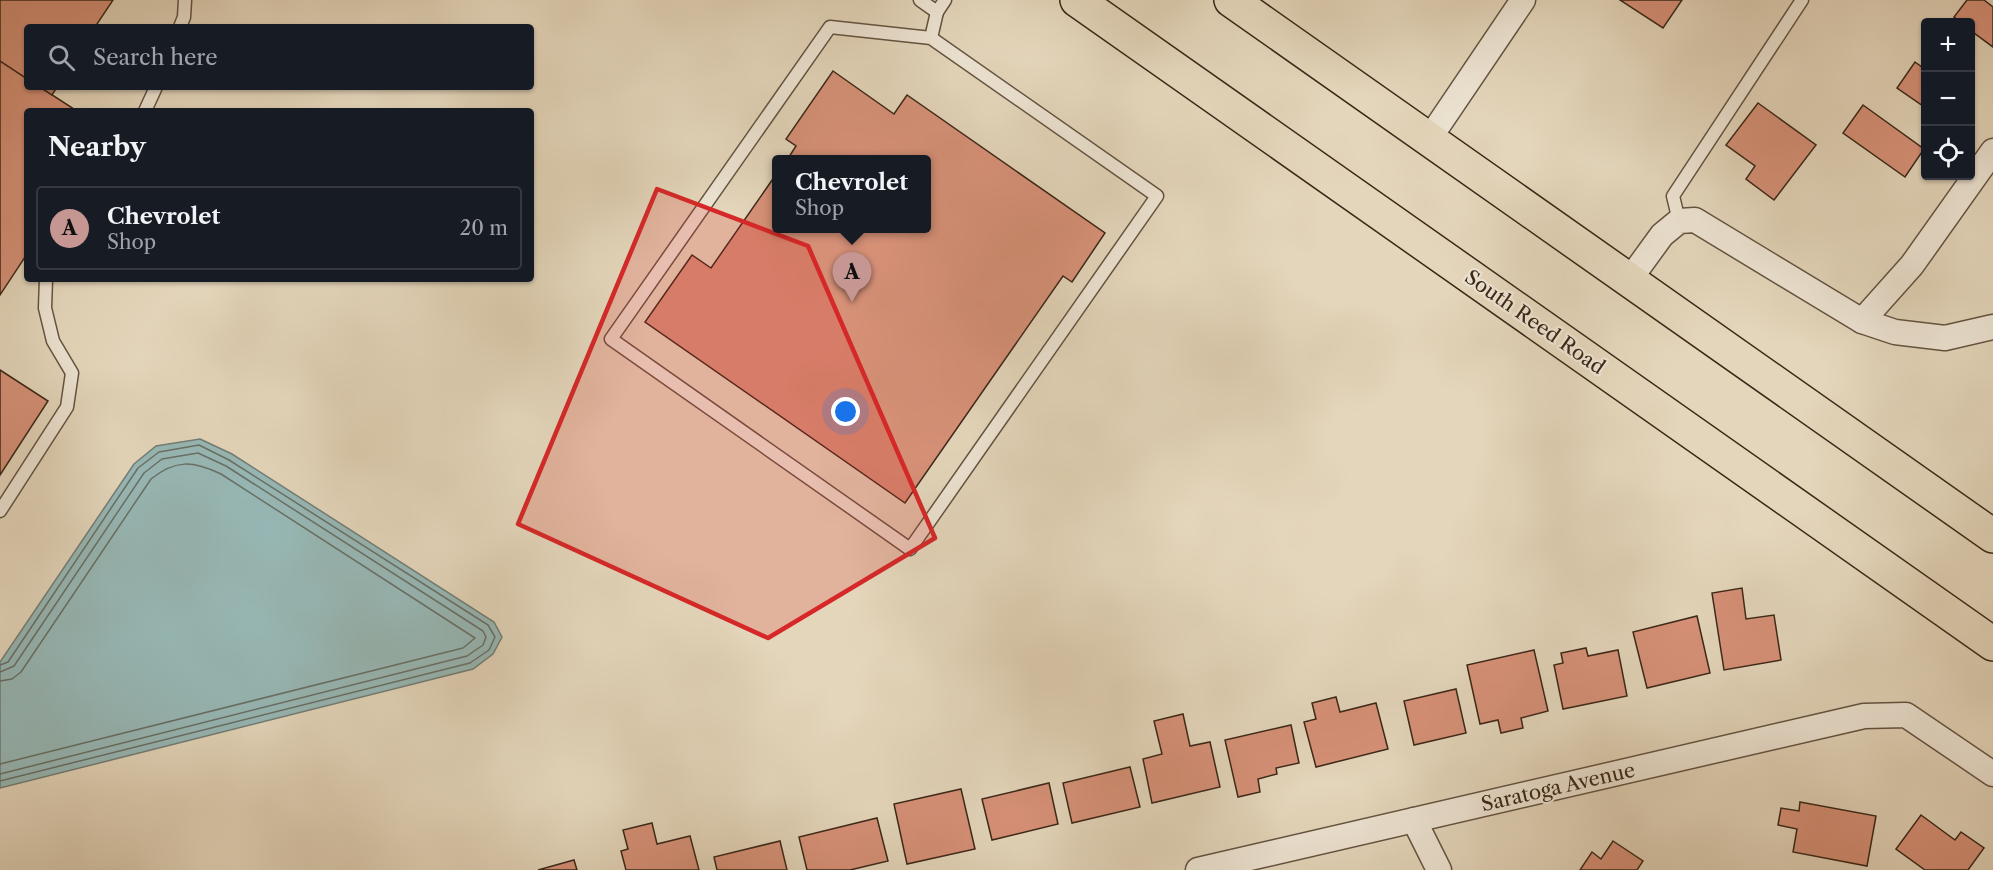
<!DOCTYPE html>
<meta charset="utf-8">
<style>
:root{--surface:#171b24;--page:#20242c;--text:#f1f3f6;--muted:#9ea1a6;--line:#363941;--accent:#c59692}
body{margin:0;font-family:"Libre Caslon Text",serif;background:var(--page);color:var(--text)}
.controls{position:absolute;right:18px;top:18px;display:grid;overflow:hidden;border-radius:6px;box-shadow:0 2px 4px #0004}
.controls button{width:54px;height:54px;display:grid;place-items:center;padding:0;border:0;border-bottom:2px solid var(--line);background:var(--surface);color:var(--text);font:30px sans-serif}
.you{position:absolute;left:846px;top:412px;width:21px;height:21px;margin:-15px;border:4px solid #fff;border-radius:50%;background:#1a73e8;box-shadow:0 0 0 9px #1a73e833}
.badge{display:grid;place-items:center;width:39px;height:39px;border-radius:50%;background:var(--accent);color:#111;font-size:20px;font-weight:700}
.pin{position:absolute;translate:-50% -50px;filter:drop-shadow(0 2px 3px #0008)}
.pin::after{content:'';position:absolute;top:32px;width:21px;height:18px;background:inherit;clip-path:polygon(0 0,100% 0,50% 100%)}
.popup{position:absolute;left:772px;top:155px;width:159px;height:78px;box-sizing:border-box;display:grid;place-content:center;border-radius:6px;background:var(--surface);filter:drop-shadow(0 2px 4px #0005);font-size:20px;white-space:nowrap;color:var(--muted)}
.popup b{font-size:22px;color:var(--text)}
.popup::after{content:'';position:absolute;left:50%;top:100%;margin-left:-12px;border:12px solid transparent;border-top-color:var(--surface)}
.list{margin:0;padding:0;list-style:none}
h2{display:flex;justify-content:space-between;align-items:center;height:78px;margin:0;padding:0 24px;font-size:26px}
h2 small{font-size:20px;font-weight:400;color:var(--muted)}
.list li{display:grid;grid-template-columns:39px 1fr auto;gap:18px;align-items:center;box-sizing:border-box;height:84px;margin:0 12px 12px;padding:0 12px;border:2px solid var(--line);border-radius:6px}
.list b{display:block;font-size:22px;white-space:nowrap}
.list p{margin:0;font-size:20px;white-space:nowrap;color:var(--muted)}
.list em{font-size:20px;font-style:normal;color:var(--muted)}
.icon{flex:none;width:33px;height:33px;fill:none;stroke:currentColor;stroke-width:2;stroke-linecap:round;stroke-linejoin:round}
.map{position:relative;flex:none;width:1993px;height:870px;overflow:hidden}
.search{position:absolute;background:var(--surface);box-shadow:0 2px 4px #0004;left:24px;top:24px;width:510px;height:66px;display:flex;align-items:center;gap:15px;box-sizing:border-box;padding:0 21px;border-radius:6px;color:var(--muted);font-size:22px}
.panel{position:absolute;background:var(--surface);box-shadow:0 2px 4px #0004;left:24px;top:108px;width:510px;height:174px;border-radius:6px}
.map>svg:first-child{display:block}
.water{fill:#97b8b6;stroke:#727e77;stroke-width:1.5}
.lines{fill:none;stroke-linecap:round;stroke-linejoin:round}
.shore{stroke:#687067;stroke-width:1.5}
.building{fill:#d79178;stroke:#3a2718;stroke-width:1.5}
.service-casing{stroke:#645341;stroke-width:15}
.minor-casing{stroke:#645341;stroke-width:27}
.primary-casing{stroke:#3a2718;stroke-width:36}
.service{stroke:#ede4d3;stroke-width:12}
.minor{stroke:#ede4d3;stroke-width:24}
.primary{stroke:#e4d6bb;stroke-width:33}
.marked{fill:#d62828;fill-opacity:0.2;stroke:#d62828;stroke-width:4.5;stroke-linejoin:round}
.labels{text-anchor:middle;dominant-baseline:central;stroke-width:4.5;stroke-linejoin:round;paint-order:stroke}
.street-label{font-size:20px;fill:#3a2718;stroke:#ede4d3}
</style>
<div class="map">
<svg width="1993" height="870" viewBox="0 0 1993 870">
<rect width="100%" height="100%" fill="#e4d6bb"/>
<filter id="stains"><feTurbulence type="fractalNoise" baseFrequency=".00333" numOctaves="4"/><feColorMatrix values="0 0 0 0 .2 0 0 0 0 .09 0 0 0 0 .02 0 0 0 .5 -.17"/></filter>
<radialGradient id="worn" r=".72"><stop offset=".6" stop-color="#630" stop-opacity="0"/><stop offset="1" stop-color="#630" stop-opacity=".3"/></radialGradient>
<path class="water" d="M200,439l32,15 262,168 8,15 -9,17 -20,15 -473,119v-126l134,-198 22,-18z"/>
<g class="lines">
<g class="shore">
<path d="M0,665l8,-3 130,-194 21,-16 40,-7 30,15 259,165 7,12 -6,13 -19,13 -470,118"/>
<path d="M0,672l14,-6 130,-193 18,-14 36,-6 28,13 257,165 3,6 -3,8 -16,11 -467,118"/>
<path d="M0,681l12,-2 9,-7 130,-193c25,-20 42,-18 70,-5l254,164 -12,10 -463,116"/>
</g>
</g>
<g class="building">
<path d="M0,0h113l-18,27h-68v52l-27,-18z"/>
<path d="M1620,0h62l-19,28z"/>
<path d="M1967,0h17l9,7v40l-23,-17v-8h-9l-7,-5z"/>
<path d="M0,61l27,18v8h13l37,24h-50v143l-27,41z"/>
<path d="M1915,62l11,8v38l-29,-20z"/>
<path d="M833,71l61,43 13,-19 198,138 -33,49 -9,-6 -158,227 -260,-181 47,-67 19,13 66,-95v55h150v-68h-140l9,-14 -10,-7z"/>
<path d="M40,87h17l-5,8z"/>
<path d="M1758,103l58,42 -42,55 -28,-21 9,-13 -29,-21z"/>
<path d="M1863,105l61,44 -19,28 -62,-44z"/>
<path d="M0,370l48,31 -48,74z"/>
<path d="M1742,588l4,31 28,-4 7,45 -57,10 -12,-77z"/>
<path d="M1697,616l13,57 -63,15 -14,-56z"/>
<path d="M1586,648l2,8 30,-6 9,46 -64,13 -9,-44 9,-2 -2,-10z"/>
<path d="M1534,650l14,61 -27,7 2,10 -22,5 -3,-13 -18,4 -13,-59z"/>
<path d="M1456,689l10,44 -52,12 -10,-44z"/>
<path d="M1336,697l4,15 36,-9 12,46 -72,18 -12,-45 12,-3 -4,-16z"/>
<path d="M1183,714l7,32 20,-4 10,45 -68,16 -9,-44 19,-5 -8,-33z"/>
<path d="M1291,725l8,38 -23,5 1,6 -19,5 2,13 -22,5 -13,-57z"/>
<path d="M1130,767l10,40 -68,16 -9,-40z"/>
<path d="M1049,783l9,41 -66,16 -10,-41z"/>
<path d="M961,789l14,60 -68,15 -13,-60z"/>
<path d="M1800,802l76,14 -9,50 -74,-14 4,-23 -19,-4 3,-17 18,3z"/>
<path d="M1921,815l34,25 6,-8 23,16 -16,22h-43l-29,-21z"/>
<path d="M877,818l11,43 -38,9h-43l-8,-33z"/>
<path d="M652,823l5,21 33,-8 9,34h-73l-5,-19 7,-2 -5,-19z"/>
<path d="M780,841l7,29h-70l-3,-13z"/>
<path d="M1613,841l30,20 -6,9h-57l12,-18 9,7z"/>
<path d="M574,860l3,10h-39z"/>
</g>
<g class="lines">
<defs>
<g id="service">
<path d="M920,0l17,12 8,-12"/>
<path d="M180,27l4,-10 1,-17"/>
<path d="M931,38l-101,-11 -219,312 299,210 247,-353 -226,-158 6,-26"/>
<path d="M145,111l11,-24"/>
<path d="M1679,221l-6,-25 129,-196"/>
<path d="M0,511l67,-104 5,-34 -19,-32 -8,-33 1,-29"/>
</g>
<g id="minor">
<path d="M1429,139l94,-139"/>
<path d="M1630,279l32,-44 17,-14 16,-1 167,101 33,11 50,6 48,-11"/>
<path d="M1862,321l50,-56 81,-114"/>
<path d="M1414,820l25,50"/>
<path d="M1198,870l666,-154 42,-1 87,59"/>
</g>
<g id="primary">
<path d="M1077,0l916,644"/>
<path d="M1231,0l762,536"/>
</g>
</defs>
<use href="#service" class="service-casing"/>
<use href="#minor" class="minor-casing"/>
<use href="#primary" class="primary-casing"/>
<use href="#service" class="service"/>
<use href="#minor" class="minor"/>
<use href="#primary" class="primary"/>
</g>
<path class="marked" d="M657,189l151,57 127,292 -167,100 -250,-114z"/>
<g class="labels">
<g class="street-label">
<text transform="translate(1535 322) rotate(35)">South Reed Road</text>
<text transform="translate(1558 787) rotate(-13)">Saratoga Avenue</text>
</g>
</g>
<rect width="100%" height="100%" filter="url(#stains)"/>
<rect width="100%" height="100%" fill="url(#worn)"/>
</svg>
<div class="controls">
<button>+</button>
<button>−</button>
<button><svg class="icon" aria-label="locate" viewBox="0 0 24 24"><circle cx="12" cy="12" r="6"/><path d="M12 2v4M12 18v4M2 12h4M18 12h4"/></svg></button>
</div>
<div class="you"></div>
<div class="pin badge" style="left:852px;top:302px">A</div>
<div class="popup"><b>Chevrolet</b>Shop</div>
<div class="search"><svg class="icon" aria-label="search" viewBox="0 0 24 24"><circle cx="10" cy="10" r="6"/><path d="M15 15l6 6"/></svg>Search here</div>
<section class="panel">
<h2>Nearby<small></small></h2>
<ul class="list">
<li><span class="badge">A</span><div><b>Chevrolet</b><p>Shop</p></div><em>20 m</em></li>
</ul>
</section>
</div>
